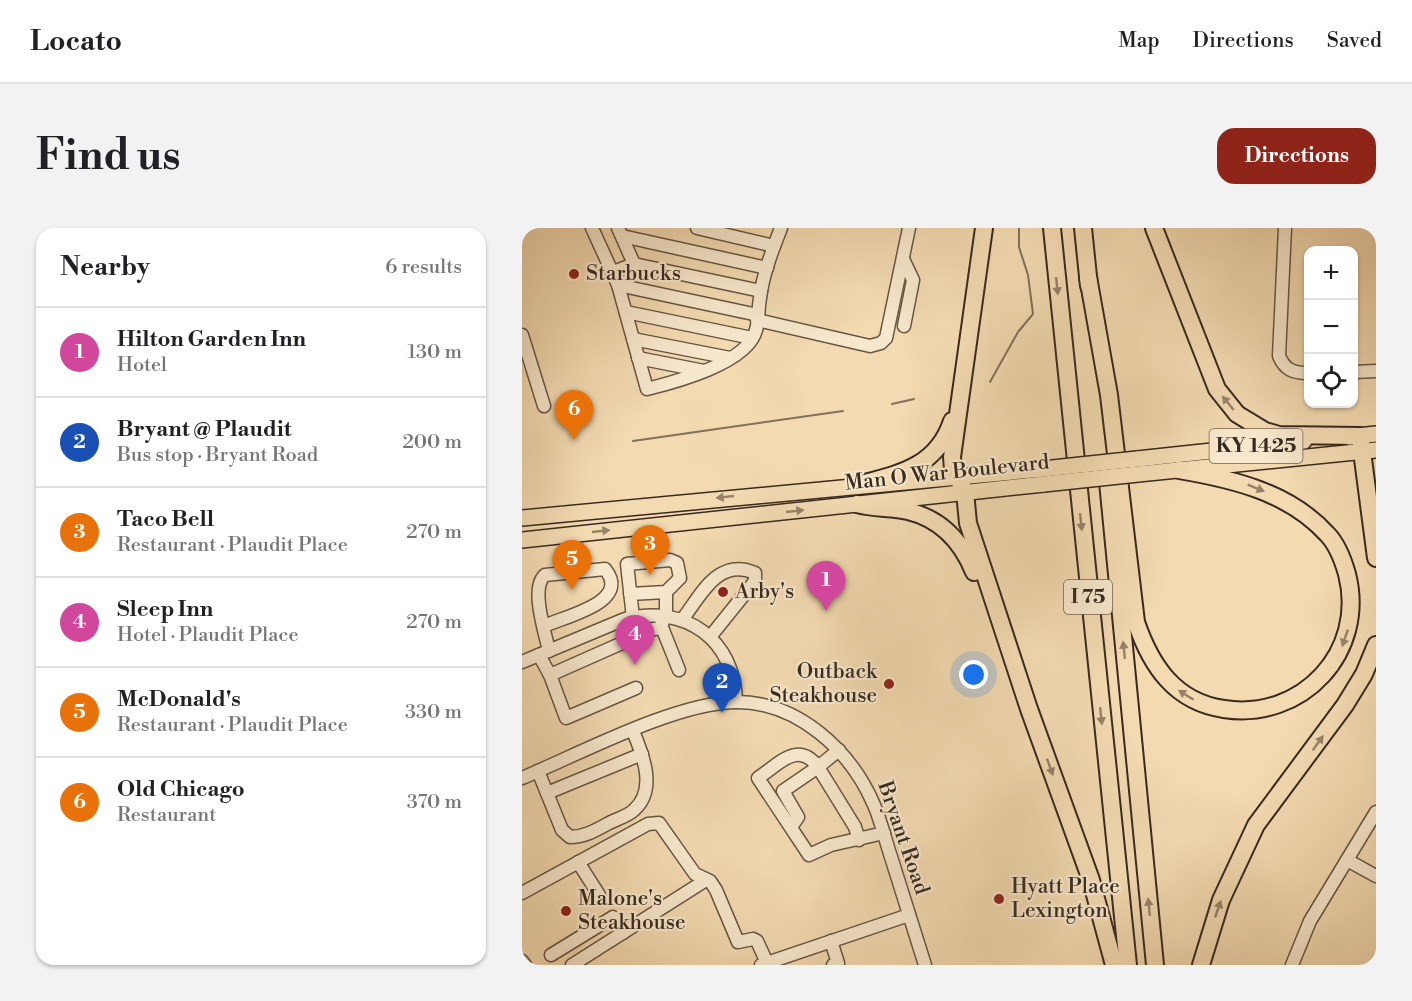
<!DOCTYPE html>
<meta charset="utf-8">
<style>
:root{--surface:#fff;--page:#f2f2f2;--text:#202124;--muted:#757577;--line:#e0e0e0;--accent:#8f2418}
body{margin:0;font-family:"Libre Bodoni",serif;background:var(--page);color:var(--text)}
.controls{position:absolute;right:18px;top:18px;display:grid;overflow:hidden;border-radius:12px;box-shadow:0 2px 4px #0004}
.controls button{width:54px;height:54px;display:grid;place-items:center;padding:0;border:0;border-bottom:2px solid var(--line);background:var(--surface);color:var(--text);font:30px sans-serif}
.you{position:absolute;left:452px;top:447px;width:21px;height:21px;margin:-15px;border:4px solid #fff;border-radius:50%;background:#1a73e8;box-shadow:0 0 0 9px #1a73e833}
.badge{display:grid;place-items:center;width:39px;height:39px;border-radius:50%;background:var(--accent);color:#fff;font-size:20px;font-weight:700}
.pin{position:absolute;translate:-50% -50px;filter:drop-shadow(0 2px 3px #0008)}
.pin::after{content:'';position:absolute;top:32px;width:21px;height:18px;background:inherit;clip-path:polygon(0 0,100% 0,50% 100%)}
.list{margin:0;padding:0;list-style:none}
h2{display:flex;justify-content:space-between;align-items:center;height:78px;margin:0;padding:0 24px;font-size:26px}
h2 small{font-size:20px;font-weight:400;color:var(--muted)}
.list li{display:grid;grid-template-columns:39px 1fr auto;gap:18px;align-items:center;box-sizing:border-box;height:90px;padding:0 24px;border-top:2px solid var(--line)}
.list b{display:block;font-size:22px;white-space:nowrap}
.list p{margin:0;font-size:20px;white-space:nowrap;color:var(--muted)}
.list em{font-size:20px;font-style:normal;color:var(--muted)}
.icon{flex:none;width:33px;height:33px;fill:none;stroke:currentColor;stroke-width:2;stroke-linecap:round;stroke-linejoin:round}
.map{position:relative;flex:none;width:854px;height:737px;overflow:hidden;border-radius:18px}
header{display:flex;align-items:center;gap:36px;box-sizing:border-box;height:84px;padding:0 30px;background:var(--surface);border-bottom:2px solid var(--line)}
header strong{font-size:28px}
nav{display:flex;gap:33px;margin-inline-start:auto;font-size:21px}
.intro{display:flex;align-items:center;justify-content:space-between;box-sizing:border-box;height:144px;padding:0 36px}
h1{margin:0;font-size:42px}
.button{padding:15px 27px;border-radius:18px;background:var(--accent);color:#fff;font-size:21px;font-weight:700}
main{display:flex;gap:36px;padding:0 36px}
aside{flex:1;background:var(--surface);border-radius:18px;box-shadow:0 2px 4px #0004}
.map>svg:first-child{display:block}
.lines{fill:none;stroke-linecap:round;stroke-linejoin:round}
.stream{stroke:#82705a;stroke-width:2}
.minor-casing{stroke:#675645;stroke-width:15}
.major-casing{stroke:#382a21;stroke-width:18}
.highway-casing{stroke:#382a21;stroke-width:20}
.minor{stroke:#f7e7cc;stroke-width:12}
.major{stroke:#f3dab1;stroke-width:15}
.highway{stroke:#f3dab1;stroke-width:16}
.major-bridge-casing{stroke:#382a21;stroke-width:18;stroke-linecap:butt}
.major-bridge{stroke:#f3dab1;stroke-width:15}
.oneway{fill:#968269}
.poi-dot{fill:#8f2418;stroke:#f7e7cc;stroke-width:2}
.labels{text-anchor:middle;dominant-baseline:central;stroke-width:4.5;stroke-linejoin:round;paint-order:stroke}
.shield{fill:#f7e7cc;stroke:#716354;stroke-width:1.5}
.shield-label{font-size:20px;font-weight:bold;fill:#382a21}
.poi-label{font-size:21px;fill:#382a21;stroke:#f7e7cc;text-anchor:start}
.street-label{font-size:21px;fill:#382a21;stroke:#f7e7cc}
</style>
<header>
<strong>Locato</strong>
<nav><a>Map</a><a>Directions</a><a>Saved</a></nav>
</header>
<div class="intro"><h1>Find us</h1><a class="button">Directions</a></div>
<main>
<aside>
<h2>Nearby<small>6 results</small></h2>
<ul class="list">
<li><span class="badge" style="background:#d1479c">1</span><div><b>Hilton Garden Inn</b><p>Hotel</p></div><em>130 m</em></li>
<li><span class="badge" style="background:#1a4fb4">2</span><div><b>Bryant @ Plaudit</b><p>Bus stop · Bryant Road</p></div><em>200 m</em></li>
<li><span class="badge" style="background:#e8710a">3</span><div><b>Taco Bell</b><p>Restaurant · Plaudit Place</p></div><em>270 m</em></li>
<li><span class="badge" style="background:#d1479c">4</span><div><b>Sleep Inn</b><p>Hotel · Plaudit Place</p></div><em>270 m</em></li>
<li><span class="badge" style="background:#e8710a">5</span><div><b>McDonald's</b><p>Restaurant · Plaudit Place</p></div><em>330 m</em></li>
<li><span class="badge" style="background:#e8710a">6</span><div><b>Old Chicago</b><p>Restaurant</p></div><em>370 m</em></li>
</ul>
</aside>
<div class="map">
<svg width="854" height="737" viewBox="0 0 854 737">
<rect width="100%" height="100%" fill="#f3dab1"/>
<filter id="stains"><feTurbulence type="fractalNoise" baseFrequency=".00333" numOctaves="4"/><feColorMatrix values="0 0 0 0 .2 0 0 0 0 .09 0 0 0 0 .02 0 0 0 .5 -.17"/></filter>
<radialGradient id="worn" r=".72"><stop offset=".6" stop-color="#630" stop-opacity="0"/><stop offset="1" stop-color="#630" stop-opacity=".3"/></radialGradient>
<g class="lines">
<g class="stream">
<path d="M468,154l28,-50 15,-18 -5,-39 -9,-28v-19"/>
<path d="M370,176l22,-5"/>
<path d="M111,213l210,-30"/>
</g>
<defs>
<g id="minor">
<path d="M70,0l26,57 29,104c28,-7 101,-26 109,-59 3,-10 2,-21 4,-32 3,-24 12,-47 21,-70"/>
<path d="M96,0l16,36"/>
<path d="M175,0l77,18"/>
<path d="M763,0l-6,128c6,14 14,17 29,17"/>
<path d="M100,8l145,32"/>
<path d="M381,31l10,21 -9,46"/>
<path d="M91,44l21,-8 127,27"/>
<path d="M96,57l140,30"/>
<path d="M104,84l126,26"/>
<path d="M235,92l113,26 11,-3 5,-5 23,-110"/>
<path d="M0,107l22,71"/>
<path d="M111,111l97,19"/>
<path d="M116,130l66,13"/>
<path d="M832,144l22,-1"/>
<path d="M144,364v24l-5,9 18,45"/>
<path d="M108,366l36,-2 14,-14 -3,-15 -7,-3 -43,4 6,54"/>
<path d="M160,392c19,-25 36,-63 73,-47v8l-45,56"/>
<path d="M22,398c22,-10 88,-24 61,-57l-60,6c-15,13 0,57 4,76"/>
<path d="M17,427l11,20 79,-35 11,-9 22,-3"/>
<path d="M0,434l103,-43c60,-15 110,20 111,83"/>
<path d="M28,447l16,43 70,-30"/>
<path d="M317,522l-21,17c-20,-27 -39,-3 -60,11l51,77 22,-10 53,-12"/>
<path d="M16,543l24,59 8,7c15,0 26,-7 39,-14 8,-4 19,-7 25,-13 23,-20 9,-55 -1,-79"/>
<path d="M0,550c57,-24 153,-75 213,-76 63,-1 116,49 139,103 7,16 11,34 17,52 11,36 23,72 34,108"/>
<path d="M25,565l95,-39"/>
<path d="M269,599l7,-10 -15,-26 35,-24 37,60 4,13"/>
<path d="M825,632l29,16"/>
<path d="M56,634l21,33"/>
<path d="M0,665l126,-69 11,-1 36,51 15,7 6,9 22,52 15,-3 4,2 10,22"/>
<path d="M309,713l7,22 -5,2"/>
<path d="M29,727l62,-38 10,16"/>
<path d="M0,733l3,4"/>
<path d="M50,737l134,-85"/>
<path d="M239,737l148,-50"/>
<path d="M770,737l18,-44 66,-109"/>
</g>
<g id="major">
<path d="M827,209l27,-3"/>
<path d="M615,231l167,-18"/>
<path d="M616,246l238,-24"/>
<path d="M0,290l521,-49"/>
<path d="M0,312l522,-56"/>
</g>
<g id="highway">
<path d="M462,0l-32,229 1,12 12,23 3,31 61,186 62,171 23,85"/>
<path d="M530,0l76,737"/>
<path d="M561,0l6,58"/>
<path d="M632,0l63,161 20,25 28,17 14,4 81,1 16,122"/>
<path d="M566,49l21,118 27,227c15,44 39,80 88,87 78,12 143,-57 123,-135 -4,-14 -10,-30 -20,-40 -38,-42 -95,-55 -148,-64"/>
<path d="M586,254l47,483"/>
<path d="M335,257c42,-11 80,-18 95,-64"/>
<path d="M335,276c17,5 34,3 51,7 33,8 54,31 66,61"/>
<path d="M679,737l20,-65 35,-75 89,-120 19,-31 12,-29"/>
</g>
</defs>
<use href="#minor" class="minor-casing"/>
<use href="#major" class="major-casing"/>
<use href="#highway" class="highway-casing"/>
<use href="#minor" class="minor"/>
<use href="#major" class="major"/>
<use href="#highway" class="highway"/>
<defs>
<g id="major-bridge">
<path d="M521,241l94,-10"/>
<path d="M522,256l94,-10"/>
</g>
</defs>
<use href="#major-bridge" class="major-bridge-casing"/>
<use href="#major-bridge" class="major-bridge"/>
</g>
<defs><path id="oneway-solid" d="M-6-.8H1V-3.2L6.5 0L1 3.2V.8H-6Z" transform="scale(1.5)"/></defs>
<g class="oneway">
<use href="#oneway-solid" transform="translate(535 58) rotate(84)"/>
<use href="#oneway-solid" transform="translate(706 175) rotate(-129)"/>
<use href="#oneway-solid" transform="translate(734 260) rotate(22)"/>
<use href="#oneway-solid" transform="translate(203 269) rotate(174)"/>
<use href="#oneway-solid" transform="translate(273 283) rotate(-6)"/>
<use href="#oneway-solid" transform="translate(559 294) rotate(84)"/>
<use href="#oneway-solid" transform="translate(79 303) rotate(-6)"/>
<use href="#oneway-solid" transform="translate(823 410) rotate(109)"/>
<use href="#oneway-solid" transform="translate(602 422) rotate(-96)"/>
<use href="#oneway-solid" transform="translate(664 467) rotate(-148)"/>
<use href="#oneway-solid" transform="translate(579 488) rotate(84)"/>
<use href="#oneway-solid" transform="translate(796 515) rotate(-54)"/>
<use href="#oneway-solid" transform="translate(528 539) rotate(70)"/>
<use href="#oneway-solid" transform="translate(627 679) rotate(-96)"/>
<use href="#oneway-solid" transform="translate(696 681) rotate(-71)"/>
</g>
<g class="poi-dot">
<circle cx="52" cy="46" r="6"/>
<circle cx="201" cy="364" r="6"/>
<circle cx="367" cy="456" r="6"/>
<circle cx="477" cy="671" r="6"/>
<circle cx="44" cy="683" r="6"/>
</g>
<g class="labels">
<g class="shield">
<rect x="687.5" y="201" width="93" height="34" rx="4.5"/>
<rect x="542" y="352" width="48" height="34" rx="4.5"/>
</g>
<g class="shield-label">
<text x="734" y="218">KY 1425</text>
<text x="566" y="369">I 75</text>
</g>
<g class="poi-label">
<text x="64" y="46">Starbucks</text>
<text x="213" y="364">Arby's</text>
<text x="355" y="444" text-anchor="end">Outback<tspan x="355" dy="24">Steakhouse</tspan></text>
<text x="489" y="659">Hyatt Place<tspan x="489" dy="24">Lexington</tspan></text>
<text x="56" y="671">Malone's<tspan x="56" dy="24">Steakhouse</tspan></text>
</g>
<g class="street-label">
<text transform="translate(425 245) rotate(-6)">Man O War Boulevard</text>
<text transform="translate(381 610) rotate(71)">Bryant Road</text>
</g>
</g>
<rect width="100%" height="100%" filter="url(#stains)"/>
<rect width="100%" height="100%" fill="url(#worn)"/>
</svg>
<div class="controls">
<button>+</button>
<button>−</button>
<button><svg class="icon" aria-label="locate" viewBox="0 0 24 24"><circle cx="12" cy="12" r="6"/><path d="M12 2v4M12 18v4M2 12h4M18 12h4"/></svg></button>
</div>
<div class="you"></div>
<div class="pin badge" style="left:304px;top:383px;background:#d1479c">1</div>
<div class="pin badge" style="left:200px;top:485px;background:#1a4fb4">2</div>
<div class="pin badge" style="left:128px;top:347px;background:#e8710a">3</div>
<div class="pin badge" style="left:113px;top:437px;background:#d1479c">4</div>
<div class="pin badge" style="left:50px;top:362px;background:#e8710a">5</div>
<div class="pin badge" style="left:52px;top:212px;background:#e8710a">6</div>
</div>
</main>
